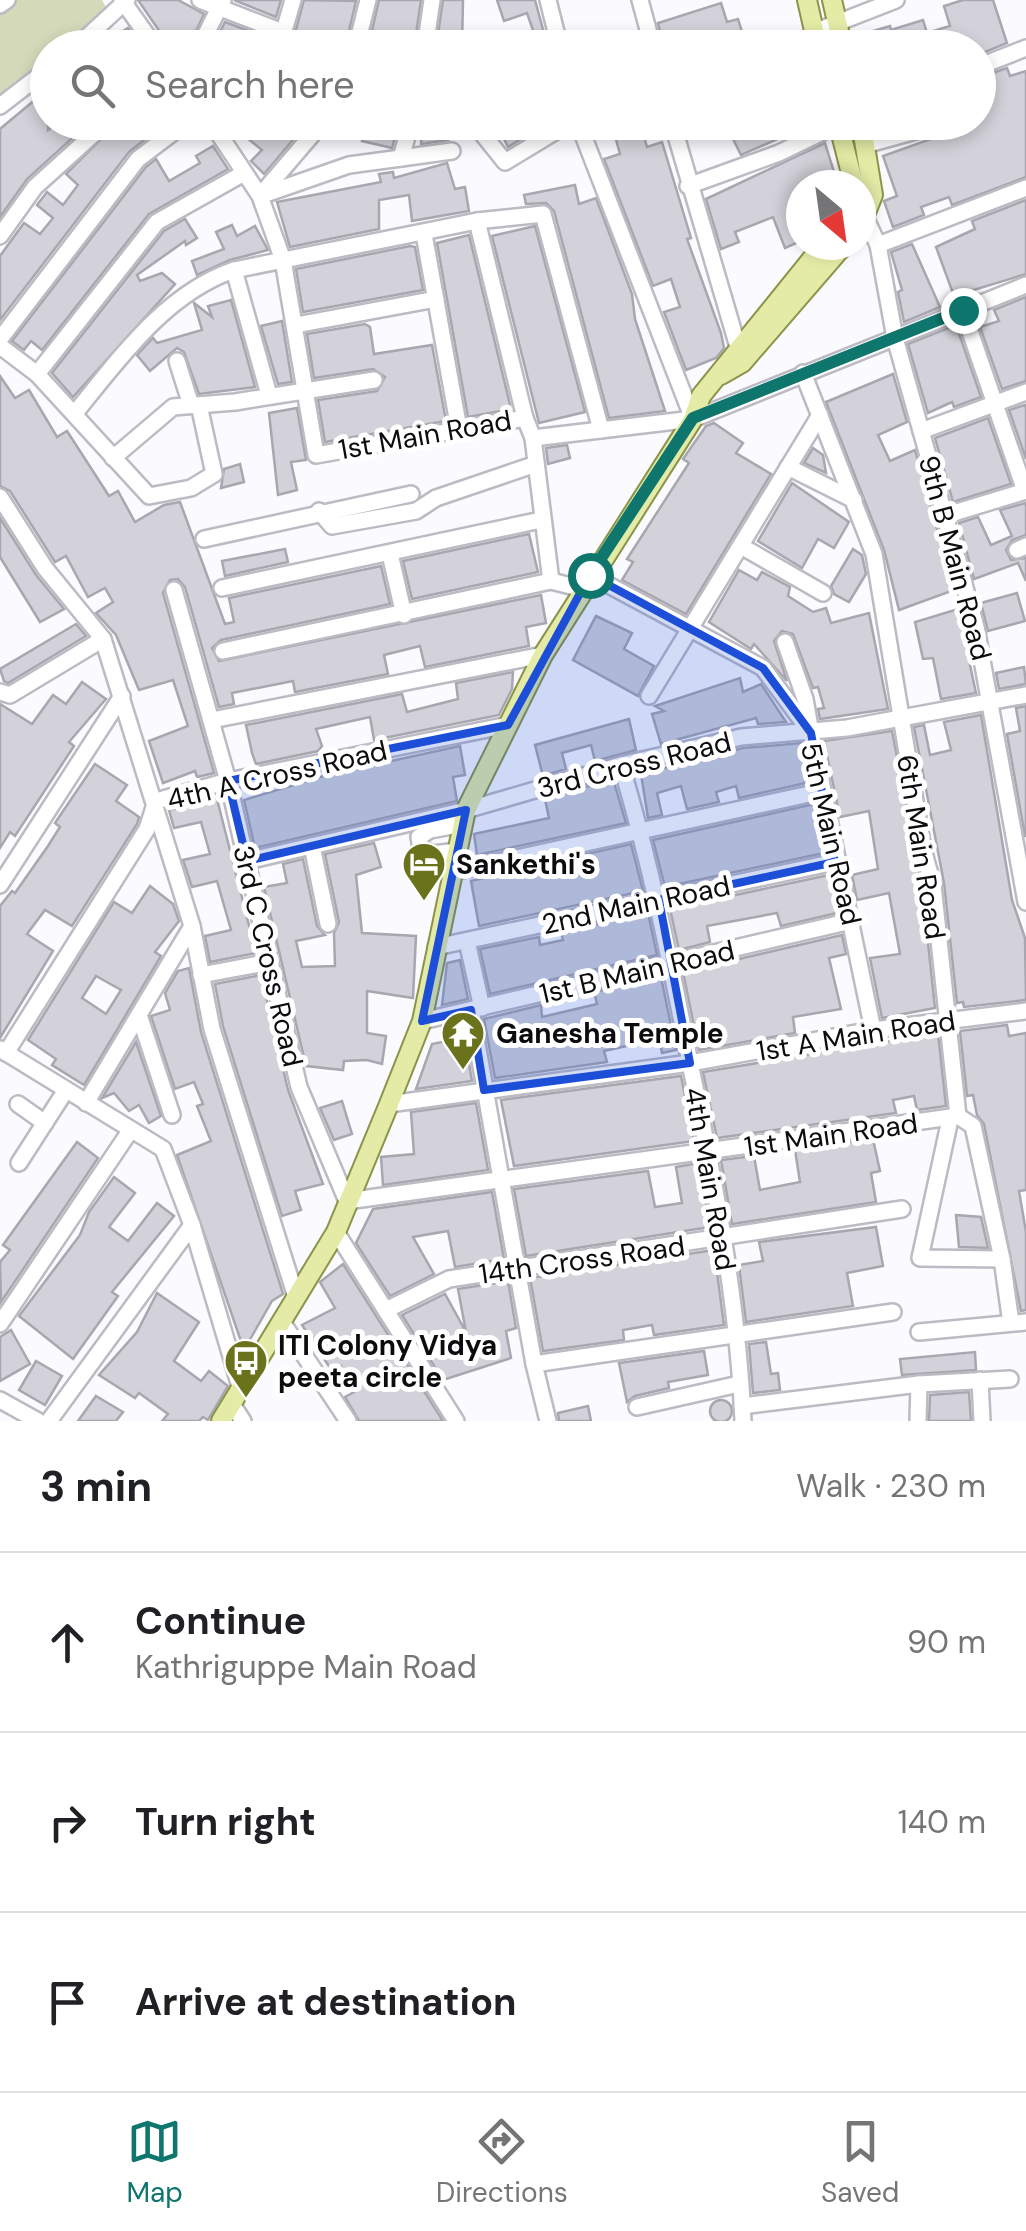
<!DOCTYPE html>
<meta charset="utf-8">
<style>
:root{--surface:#fff;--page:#f6f6f6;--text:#202124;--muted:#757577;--line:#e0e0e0;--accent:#0f766e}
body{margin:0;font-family:"DM Sans",sans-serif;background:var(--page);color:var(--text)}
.compass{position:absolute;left:786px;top:170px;width:90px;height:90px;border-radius:50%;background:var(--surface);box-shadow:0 5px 15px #0003;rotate:151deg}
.stop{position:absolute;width:30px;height:30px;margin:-22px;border:8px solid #0f766e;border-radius:50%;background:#fff}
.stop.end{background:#0f766e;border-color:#fff;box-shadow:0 2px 10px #0008}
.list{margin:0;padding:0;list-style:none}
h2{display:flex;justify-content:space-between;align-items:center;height:130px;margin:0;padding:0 40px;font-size:42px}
h2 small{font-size:32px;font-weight:400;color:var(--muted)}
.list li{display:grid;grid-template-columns:65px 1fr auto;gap:30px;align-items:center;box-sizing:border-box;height:180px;padding:0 40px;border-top:2px solid var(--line)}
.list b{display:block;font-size:38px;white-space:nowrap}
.list p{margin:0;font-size:32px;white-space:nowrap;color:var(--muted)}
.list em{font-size:32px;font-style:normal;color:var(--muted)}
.icon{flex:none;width:55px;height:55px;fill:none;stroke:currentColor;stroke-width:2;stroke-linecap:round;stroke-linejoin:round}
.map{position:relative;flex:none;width:1026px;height:1421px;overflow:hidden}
.search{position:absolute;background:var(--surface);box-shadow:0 5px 15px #0003;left:30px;right:30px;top:30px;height:110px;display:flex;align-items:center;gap:25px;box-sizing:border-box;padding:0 35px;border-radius:55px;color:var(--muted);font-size:38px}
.sheet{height:670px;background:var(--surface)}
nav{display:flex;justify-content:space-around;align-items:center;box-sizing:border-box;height:140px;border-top:2px solid var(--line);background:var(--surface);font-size:28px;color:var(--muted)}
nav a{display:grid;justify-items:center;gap:5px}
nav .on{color:var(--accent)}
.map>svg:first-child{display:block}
.green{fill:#d4d9b9}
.building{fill:#d3d2da;stroke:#a8a7af;stroke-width:2.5;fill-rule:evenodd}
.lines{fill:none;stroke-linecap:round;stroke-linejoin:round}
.minor-casing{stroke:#bcbbc3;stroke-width:20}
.major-casing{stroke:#8b944a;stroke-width:22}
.minor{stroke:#fff;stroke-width:15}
.major{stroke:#e3eba6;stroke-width:18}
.route{stroke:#0f766e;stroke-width:12}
.marked{fill:#1d4ed8;fill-opacity:0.2;stroke:#1d4ed8;stroke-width:8;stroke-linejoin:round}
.labels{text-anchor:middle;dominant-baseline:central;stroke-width:10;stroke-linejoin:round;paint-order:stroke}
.street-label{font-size:28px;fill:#0c0c0f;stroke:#fff}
.poi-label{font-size:28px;font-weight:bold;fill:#0c0c0f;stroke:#fff;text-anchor:start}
</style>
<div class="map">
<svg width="1026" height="1421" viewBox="0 0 1026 1421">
<rect width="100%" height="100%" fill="#fafaff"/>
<path class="green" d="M17,0h85l5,9 -48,38 -11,1 -1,9 -47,42v-88z"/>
<g class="building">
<path d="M138,0h40l26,14 -16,34h-17z"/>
<path d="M234,0h47l-5,17z"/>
<path d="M304,0l52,1 -11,47h-54z"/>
<path d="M379,0h42l-7,48h-46z"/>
<path d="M443,0h20l-1,48h-26z"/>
<path d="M497,0h38l13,48h-50l36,-15 -7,-20 -23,8z"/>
<path d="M963,0h30l14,43 -29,12v-7h-123l-2,-11 37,-11 1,4 32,-10 4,13 23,-7 -6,-20z"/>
<path d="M721,3l6,19 11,-3 9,29h-83l-6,-25z"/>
<path d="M225,22l45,17 -2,9h-56z"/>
<path d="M128,28l14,20h-46z"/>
<path d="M1007,68l3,8 16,-5v106l-74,28 -3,-8 -28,10 3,8 -31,12 -9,-26 13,-5 -14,-40 62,-22 11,-12h22v-44z"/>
<path d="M48,89v41l11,-8h31l-63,57 -27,38v-88z"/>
<path d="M118,122h20l10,15 -19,15 -129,168v-64l24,-33 16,11 13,-16 -16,-13 10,-13 16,13 15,-20 -12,-11z"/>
<path d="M250,122h58l-44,52 -13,-13 11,-11 -21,-17z"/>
<path d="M368,122h31l-7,26 -30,-7z"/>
<path d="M441,122l7,18 -27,4 1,-19z"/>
<path d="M516,122h11l5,10 -24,15 -8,-16z"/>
<path d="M590,122h50l7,25 15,-5 29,96 -4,1 34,94 3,15 -8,10 -30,12 -22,-58 16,-5 -9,-28 -18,7 -49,-127 16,-5 -7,-25 -18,6z"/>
<path d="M766,122h50l-75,33 -8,-16z"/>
<path d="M825,143l13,42h-37v56l-16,7 -12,-31 -38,15 4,10 -18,7 -15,-50z"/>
<path d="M213,146l15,23 -79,45 -107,136 -11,-9 -7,9 -12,-9 134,-174 10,-8 13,22 31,-18 -4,-7z"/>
<path d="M447,163l8,26 10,-2 4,24 -57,10 -3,-26 -30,5v29l-89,18 -13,-45 104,-20 -2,-8 14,-2 1,6z"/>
<path d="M575,185l4,19 17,-6 36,96 3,25 30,92 -56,7 -55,-207 -8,-8 -20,1 -2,-9z"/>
<path d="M1026,200v74l-72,22 -18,-49 39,-18 -3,-8z"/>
<path d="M185,219l12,19 -11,7 -1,-4 -48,34 3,6 22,-8 13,11 -102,113 -21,-24 112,-142z"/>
<path d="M232,225l5,11 18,-10 13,24 -38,10 -33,15 -5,-14 32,-12 -8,-17z"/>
<path d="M535,226l50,186 -46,11 -47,-187z"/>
<path d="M469,235l42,174 -43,8 -31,-174z"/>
<path d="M912,244l28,63 -36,15 -6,-30 4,-2 -11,-38z"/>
<path d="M410,246l5,1 8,43 -120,22 -7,-43z"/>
<path d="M1026,297v84l-24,8 -22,-62 19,-6 -5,-11z"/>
<path d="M231,300l24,87 -56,7 -15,-42 -7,-4 -27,23 -13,-16 16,-17 4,5 45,-13 -8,-27 18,14 -4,-11z"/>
<path d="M282,321l10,61 -14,2 -17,-58z"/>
<path d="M365,324l5,3 4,27 58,-9 14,76 -121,21 -7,-42 59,-9 8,-14 -12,-8 -59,9 -7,-44z"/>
<path d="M956,325l25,72 -27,10 -2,-5 -24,11 -20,-69z"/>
<path d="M893,374l14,48 -29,13 12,26 25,-11 39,140 -55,20 -15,-60 -58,-148z"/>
<path d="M0,376l15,22 14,-8 28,47 10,-6 42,65 9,-5 17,31 29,-17 16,-3 45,122 9,-2 -5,-24 152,-32 9,38 -169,36 -9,8 7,13 322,-66 5,28 -20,4 3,19 -104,21 -5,-21 -36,9 4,19 -93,18 -2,-11 -61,12 2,11 -15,3 -34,-120 -7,-8 -8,1 -7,13 51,180 -17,4 -2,-6 -32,12 -14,-42 39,-15 -15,-46 -34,10 -23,-55 -20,-22 17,-11 -8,-14 -17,9 -22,-41 -11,6 -45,-71 -10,-5z"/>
<path d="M1025,405l1,3v51l-17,-49z"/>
<path d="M297,408l9,52 -15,2 6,28 -19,5 -9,-82z"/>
<path d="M988,418l23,66 -58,18 -18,-64z"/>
<path d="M714,423l29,20 -7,10 35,21 -85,140 -64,-34 11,-18 -6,-3 62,-96 -6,-4 23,-33z"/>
<path d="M567,445l3,13 -22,6 -2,-16z"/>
<path d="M813,448l10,7 3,18 -22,-10z"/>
<path d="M240,464l4,18 -23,6 3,-19z"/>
<path d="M792,483l57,39 -15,26 -16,-9 -16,29 -44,-27z"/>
<path d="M1026,503v32l-14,5 -6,10 5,10 15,-2v23l-8,-18 -44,16 -15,-56 19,-6 13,28 21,-9 -12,-26z"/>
<path d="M0,518l36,57 28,34 -24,13 -40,-65z"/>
<path d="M529,534l9,38 -126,27 -9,-38z"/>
<path d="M285,549l3,13 -63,14 -3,-15z"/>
<path d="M853,549l9,6 4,19 -17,28 -15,-8 -3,-8z"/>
<path d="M739,570l18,10 5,-8 28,15 -2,9 25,16 13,-4 5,15 38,-10 19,96 -68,10 -2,-10 6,-1 -6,-21 -5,1 -20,-54 -11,-3 -8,10 13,40 -33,-37 -3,5 -42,-27z"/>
<path d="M1017,593l8,28 -37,10 -7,-28z"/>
<path d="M958,609l18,84 -35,6 -8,-41 -10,1 -8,-37z"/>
<path d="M596,616l36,17 -8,16 30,17 -16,30 -65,-36z"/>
<path d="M76,624l10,12 -78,47 -4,-2 -4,-12z"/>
<path d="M1024,667l2,17 -27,5 -3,-16z"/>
<path d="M513,672l-1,17 -13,26 -125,25 -4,-23 -54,12 6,17 -4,5 -62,13 -4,-11 -6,-28 156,-31 5,18 51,-13 -2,-16z"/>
<path d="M740,678l3,14 18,-8 25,38 -28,2 -2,-6 -95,26 -9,-30 12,-3 -9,-5z"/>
<path d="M82,682l24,17 -37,43 5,4 -59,90 -5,-4 -10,16v-144l32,20 21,-29 13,9z"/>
<path d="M1026,706v130h-1l-18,-102 13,-3 -4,-23z"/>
<path d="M981,715l31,185 13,38 1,62 -62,7 -1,-5 -6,1 -13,-120 -30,-156 10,-2 6,30 21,-5 -7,-28z"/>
<path d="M629,719l7,31 -41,11 -4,-16 -29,8 4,16 -23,7 -8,-31z"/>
<path d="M892,731l30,156 13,121 -53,10 -12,-60 30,-4 -11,-61 -32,7 -5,-25 26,-6 -9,-58 -29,6 -16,-76z"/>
<path d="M802,743l8,39 -71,16 -3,-12 -20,6 3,10 -32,7 -6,-23 -24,7 5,22 -14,3 -7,-44 102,-26z"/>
<path d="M460,746l5,29 -12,2 4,24 -202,47 -11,-48 83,-25z"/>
<path d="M95,764l32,21 -11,16 23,16 -2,7 -65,102 -27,-16 -18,24 26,17 -53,87v-132l12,-15 3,2 33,-47 12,-19 -5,-4z"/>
<path d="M613,779l13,44 -149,32 -3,-21 75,-16 -4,-19z"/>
<path d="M217,799l39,154 -46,9 -5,-26 26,-6 -14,-49 -25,6 -9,-27 27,-6 -9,-32 -27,6 -5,-18z"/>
<path d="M814,804l10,49 -159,34 -12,-47z"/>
<path d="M374,843l7,24 -25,8 6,58 54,3 -3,62 -46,-7v42l19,3 -4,28 -15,-4 -23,1 -1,9 -37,-4 -42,-179 23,-4 -4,-19 20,-5 14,67 8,9 -29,6 6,26 33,-1 -1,-33 5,-11 -14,-68z"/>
<path d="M631,844l12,47 -164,35 -8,-45 46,-11 1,4 26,-5 -1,-5z"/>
<path d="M829,875l8,38 -56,13 -4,-13 -70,13 3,16 -31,8 -9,-41z"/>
<path d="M150,886l23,18 6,17 -24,31 6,4 -77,129 -32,-20 4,-6 -28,-19 86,-138 18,11zM96,976l25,14 -15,24 -24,-16z"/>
<path d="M648,913l9,42 -167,39 -10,-45 59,-12 1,8 23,-5 -2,-8z"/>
<path d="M842,935l4,19 -17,4 12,51 -48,8 2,16 -96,17 -16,-78z"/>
<path d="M460,960l8,39 -26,6 5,-42z"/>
<path d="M189,968l12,64 82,262 -11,7 -28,49 -67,-195 34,-14 -14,-35 6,-2 -9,-22 -19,7 -24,-73 19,-6 -5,-17 13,-22z"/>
<path d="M261,975l27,115 35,94 -28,7 6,19 -19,6 -59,-190 -8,-42z"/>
<path d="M661,977l15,73 -14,3 -4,-22 -29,5 2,9 -27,6 3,11 -112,16 -11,-59 57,-14 1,12 55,-13 -3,-12z"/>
<path d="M462,1023l10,58 -56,8 16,-45 15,-3 -2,-14z"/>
<path d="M1007,1025l2,11 17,-3v157l-7,1 7,41v78l-5,1 -37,-187 -7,-9 -4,-20 -6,1 -7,-65z"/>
<path d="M938,1033l8,73 -29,4 -3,-14 -21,4 3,13 -179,25 -14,-66z"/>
<path d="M136,1042l25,74 -12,7 -10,-18 -10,6 -15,-18 -12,5z"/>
<path d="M681,1076l13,65 -180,25 -13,-66z"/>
<path d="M342,1101l10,33 -18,6 -14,-32z"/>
<path d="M476,1103l12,67 -105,15 -2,-28 33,-3 -3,-42z"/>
<path d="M873,1139l7,32 -9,2 5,29 -144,22 -11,-64 33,-4 6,34 40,-8 -5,-32z"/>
<path d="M77,1142l21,16 -97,144 -1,-40 10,-12 -7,-5z"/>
<path d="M699,1163l11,64 -184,29 -12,-67 134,-18 7,36 27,-4 -6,-36z"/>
<path d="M114,1177l21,16 -26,34 19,14 29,-38 17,13 -62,76 6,4 -45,63 -54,-43 61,-81 9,-23z"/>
<path d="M492,1192l12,67 -49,8 -7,-36 -35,6 21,37 -44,22 -34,-53 17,-34z"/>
<path d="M956,1215l25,2 7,31 -29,-1z"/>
<path d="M876,1227l7,39 -36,7 6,33 -107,16 -7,-57 24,-4 -4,-19z"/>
<path d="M714,1250l10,75 -70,10 -2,-10 -29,5 1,10 -81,11 -13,-73z"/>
<path d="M343,1264l100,157h-84l-14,-24 9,-5 -13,-26 -9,5 -30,-46 33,-17 -15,-26z"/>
<path d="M508,1281l8,47 -10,3 5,27 -68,22 -41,-65 43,-21 21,38 -8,-43z"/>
<path d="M157,1293l42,29 -25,39 27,20 8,-10 19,15 -20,34 -5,-3 -4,4h-37l6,-7 -29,-21 -4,5 -36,-23 38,-43z"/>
<path d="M11,1330l19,34 -30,17v-44z"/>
<path d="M766,1342l5,32 7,-1 2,17 -27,3 -4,-49z"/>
<path d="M704,1351l4,24 -40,7 1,6 -34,8 -8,6 -8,-39z"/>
<path d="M975,1352l1,18 -74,5 -2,-16z"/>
<path d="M36,1361l26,15 -17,29 -26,-15z"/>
<path d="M969,1392l2,29h-42l1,-26z"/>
<path d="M96,1396l27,16 -7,9h-38z"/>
<circle cx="721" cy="1411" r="11"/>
<path d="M588,1406l3,15h-32l-1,-8z"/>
</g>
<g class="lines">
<defs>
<g id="minor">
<path d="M122,0l34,48"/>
<path d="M200,0l20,8"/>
<path d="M548,0l12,48"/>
<path d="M640,0l13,48"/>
<path d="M0,5l7,-5"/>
<path d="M223,9l57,22"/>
<path d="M814,32l82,-32"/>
<path d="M75,48l52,-48"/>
<path d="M199,48l24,-48"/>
<path d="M279,48l14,-48"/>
<path d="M356,48l12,-48"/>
<path d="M425,48l7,-48"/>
<path d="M978,67l48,-19"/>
<path d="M0,106l48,-37"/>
<path d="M211,122l49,74 23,64 33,195 209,-37 8,20 160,-19 333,-134"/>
<path d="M473,122l32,40 66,-40"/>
<path d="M578,122l115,297"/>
<path d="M672,122l66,225"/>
<path d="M865,145l76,-21"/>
<path d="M401,158l51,-7"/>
<path d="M688,186l91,-33 64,-31"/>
<path d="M264,191l59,-69"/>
<path d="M260,196l89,-31 52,-7 10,-36"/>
<path d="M866,219l12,26 17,93 81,289 50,275"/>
<path d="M477,221l66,-7 58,216"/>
<path d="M424,234l35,195"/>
<path d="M0,236l35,-49 72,-65"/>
<path d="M878,245l148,-57"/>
<path d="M234,270l35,125"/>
<path d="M963,311l62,180"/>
<path d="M296,325l140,-26"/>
<path d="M0,339l138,-180 49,-37"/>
<path d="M0,346l37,28 112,122 42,-8 23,-14 -15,-69"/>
<path d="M177,361l14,44"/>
<path d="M803,373l71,181 49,295 10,36 25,231 15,10 29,133 9,64"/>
<path d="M37,374l120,-152 87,-49"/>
<path d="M75,413c45,-55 91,-120 159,-143l243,-49 48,197"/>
<path d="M921,431l105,-39"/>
<path d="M533,438l18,143"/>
<path d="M113,458l60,-51 62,-5 139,-22"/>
<path d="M788,467l66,33"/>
<path d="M0,497l45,71 58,71 89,287 20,103 84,268"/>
<path d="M319,511l13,15 84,-15 20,-13 100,-34"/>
<path d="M947,515l79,-24"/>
<path d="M204,539l207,-45"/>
<path d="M741,546l82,47"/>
<path d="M1017,550l9,-4"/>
<path d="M390,554l14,61"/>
<path d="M590,575l173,93 48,65 62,297"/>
<path d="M222,588l319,-68"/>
<path d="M174,590l54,191 71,306 48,114 611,-85"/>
<path d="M785,642l20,57 6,34"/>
<path d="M223,651l328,-70 32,8"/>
<path d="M0,692l10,3 93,-56"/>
<path d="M649,696l171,-281"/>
<path d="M212,720l331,-65"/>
<path d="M621,765c30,100 50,200 70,303 24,116 47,235 52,353"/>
<path d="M312,846l16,78"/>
<path d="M458,851l-25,3 -12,-5 -2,-12 11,-7 33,-6"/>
<path d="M247,861l219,-51 155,-45 120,-28 106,-9 179,-33"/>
<path d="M453,872l370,-81"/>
<path d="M0,885l122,-189"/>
<path d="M467,941l15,67"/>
<path d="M436,947l399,-85"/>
<path d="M201,975l69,-13"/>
<path d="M471,1010l63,354 14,57"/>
<path d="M139,1015l33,100"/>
<path d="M422,1021l429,-100"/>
<path d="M0,1049l163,100 29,76 49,165"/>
<path d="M6,1053l141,-224 9,-28 72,-20 280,-56"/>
<path d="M86,1103l106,-177"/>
<path d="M18,1104l27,19"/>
<path d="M389,1104l301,-41 183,-33 153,-19"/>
<path d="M949,1124l-29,134 82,1"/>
<path d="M19,1163l47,-73"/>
<path d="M336,1232l120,189"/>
<path d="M386,1310l63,-31 453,-70"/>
<path d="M282,1322l66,99"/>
<path d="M0,1324l130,-193"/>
<path d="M919,1332l107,-10"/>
<path d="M534,1364l359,-52"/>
<path d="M980,1380l2,41"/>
<path d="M0,1400l38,21"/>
<path d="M232,1404l11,17"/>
<path d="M742,1406l177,-22 91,-5"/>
<path d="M637,1407l102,-23"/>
<path d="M918,1419l1,-35"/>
<path d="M49,1421l143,-196"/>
</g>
<g id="major">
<path d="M807,0l11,48"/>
<path d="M832,0l11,48"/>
<path d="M838,122l16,63"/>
<path d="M861,122l12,73 -12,30"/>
<path d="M721,375l21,-12 102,-118"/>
<path d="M221,1421l115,-189 53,-128 33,-83 44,-211 77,-155 150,-236 8,-23 122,-151"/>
</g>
</defs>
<use href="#minor" class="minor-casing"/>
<use href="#major" class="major-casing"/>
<use href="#minor" class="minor"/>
<use href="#major" class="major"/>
</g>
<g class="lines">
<path class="route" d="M590,575l103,-157 270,-108"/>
</g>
<path class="marked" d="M590,575l173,93 48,65 24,129 -176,38 31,163 -206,27 -13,-80 -49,11 44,-211 -219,51 -19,-80 280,-56z"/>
<defs>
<symbol id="hotel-pin" viewBox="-11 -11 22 30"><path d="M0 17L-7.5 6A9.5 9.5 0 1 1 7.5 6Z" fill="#6a731c" stroke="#fff"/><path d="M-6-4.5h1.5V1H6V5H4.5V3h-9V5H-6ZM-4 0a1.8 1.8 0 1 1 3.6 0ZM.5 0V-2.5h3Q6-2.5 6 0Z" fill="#fff"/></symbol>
<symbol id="temple-pin" viewBox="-11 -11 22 30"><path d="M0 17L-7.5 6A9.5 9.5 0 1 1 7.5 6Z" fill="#6a731c" stroke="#fff"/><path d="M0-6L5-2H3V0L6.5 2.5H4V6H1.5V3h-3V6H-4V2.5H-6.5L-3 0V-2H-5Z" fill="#fff"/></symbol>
<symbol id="bus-pin" viewBox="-11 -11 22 30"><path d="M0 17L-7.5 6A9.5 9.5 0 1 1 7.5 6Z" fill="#6a731c" stroke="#fff"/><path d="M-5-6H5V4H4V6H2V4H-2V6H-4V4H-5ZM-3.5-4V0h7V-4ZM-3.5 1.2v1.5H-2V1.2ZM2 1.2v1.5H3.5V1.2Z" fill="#fff"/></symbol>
</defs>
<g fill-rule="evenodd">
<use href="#hotel-pin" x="399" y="839" width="50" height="68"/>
<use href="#temple-pin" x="438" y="1008" width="50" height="68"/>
<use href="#bus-pin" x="221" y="1336" width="50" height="68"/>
</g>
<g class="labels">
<g class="street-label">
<text transform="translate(425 435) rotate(-10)">1st Main Road</text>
<text transform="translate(955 558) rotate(75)">9th B Main Road</text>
<text transform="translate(634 765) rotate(-14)">3rd Cross Road</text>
<text transform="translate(277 775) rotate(-13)">4th A Cross Road</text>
<text transform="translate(831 834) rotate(77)">5th Main Road</text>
<text transform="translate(921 847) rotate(81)">6th Main Road</text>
<text transform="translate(636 905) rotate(-12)">2nd Main Road</text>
<text transform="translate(268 956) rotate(77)">3rd C Cross Road</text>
<text transform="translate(637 972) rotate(-13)">1st B Main Road</text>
<text transform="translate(856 1036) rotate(-9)">1st A Main Road</text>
<text transform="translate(831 1135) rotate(-8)">1st Main Road</text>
<text transform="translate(710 1179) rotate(80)">4th Main Road</text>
<text transform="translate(582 1260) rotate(-8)">14th Cross Road</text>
</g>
<g class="poi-label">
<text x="456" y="864">Sankethi's</text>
<text x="496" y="1033">Ganesha Temple</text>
<text x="278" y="1345">ITI Colony Vidya<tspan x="278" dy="32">peeta circle</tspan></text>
</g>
</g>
</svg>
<svg class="compass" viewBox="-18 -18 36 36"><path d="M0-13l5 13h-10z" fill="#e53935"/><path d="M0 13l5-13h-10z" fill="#757577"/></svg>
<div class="stop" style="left:590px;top:575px"></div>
<div class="stop end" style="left:963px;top:310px"></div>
<div class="search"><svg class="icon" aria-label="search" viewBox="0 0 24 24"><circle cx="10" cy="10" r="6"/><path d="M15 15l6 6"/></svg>Search here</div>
</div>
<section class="sheet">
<h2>3 min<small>Walk · 230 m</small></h2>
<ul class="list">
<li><svg class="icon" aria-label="ahead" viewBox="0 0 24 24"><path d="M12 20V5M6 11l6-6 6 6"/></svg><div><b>Continue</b><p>Kathriguppe Main Road</p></div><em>90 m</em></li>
<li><svg class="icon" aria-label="right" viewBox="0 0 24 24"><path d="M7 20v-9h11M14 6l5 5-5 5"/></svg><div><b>Turn right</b></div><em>140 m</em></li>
<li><svg class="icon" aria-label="arrive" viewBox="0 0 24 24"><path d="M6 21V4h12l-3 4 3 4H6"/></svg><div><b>Arrive at destination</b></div></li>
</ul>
</section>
<nav>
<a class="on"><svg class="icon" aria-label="map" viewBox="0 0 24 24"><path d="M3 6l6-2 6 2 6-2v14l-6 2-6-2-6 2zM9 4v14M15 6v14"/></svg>Map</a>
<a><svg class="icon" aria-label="directions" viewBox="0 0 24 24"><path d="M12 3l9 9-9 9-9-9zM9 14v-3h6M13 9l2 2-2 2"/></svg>Directions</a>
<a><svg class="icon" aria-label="saved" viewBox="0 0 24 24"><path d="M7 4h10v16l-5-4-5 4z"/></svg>Saved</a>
</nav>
